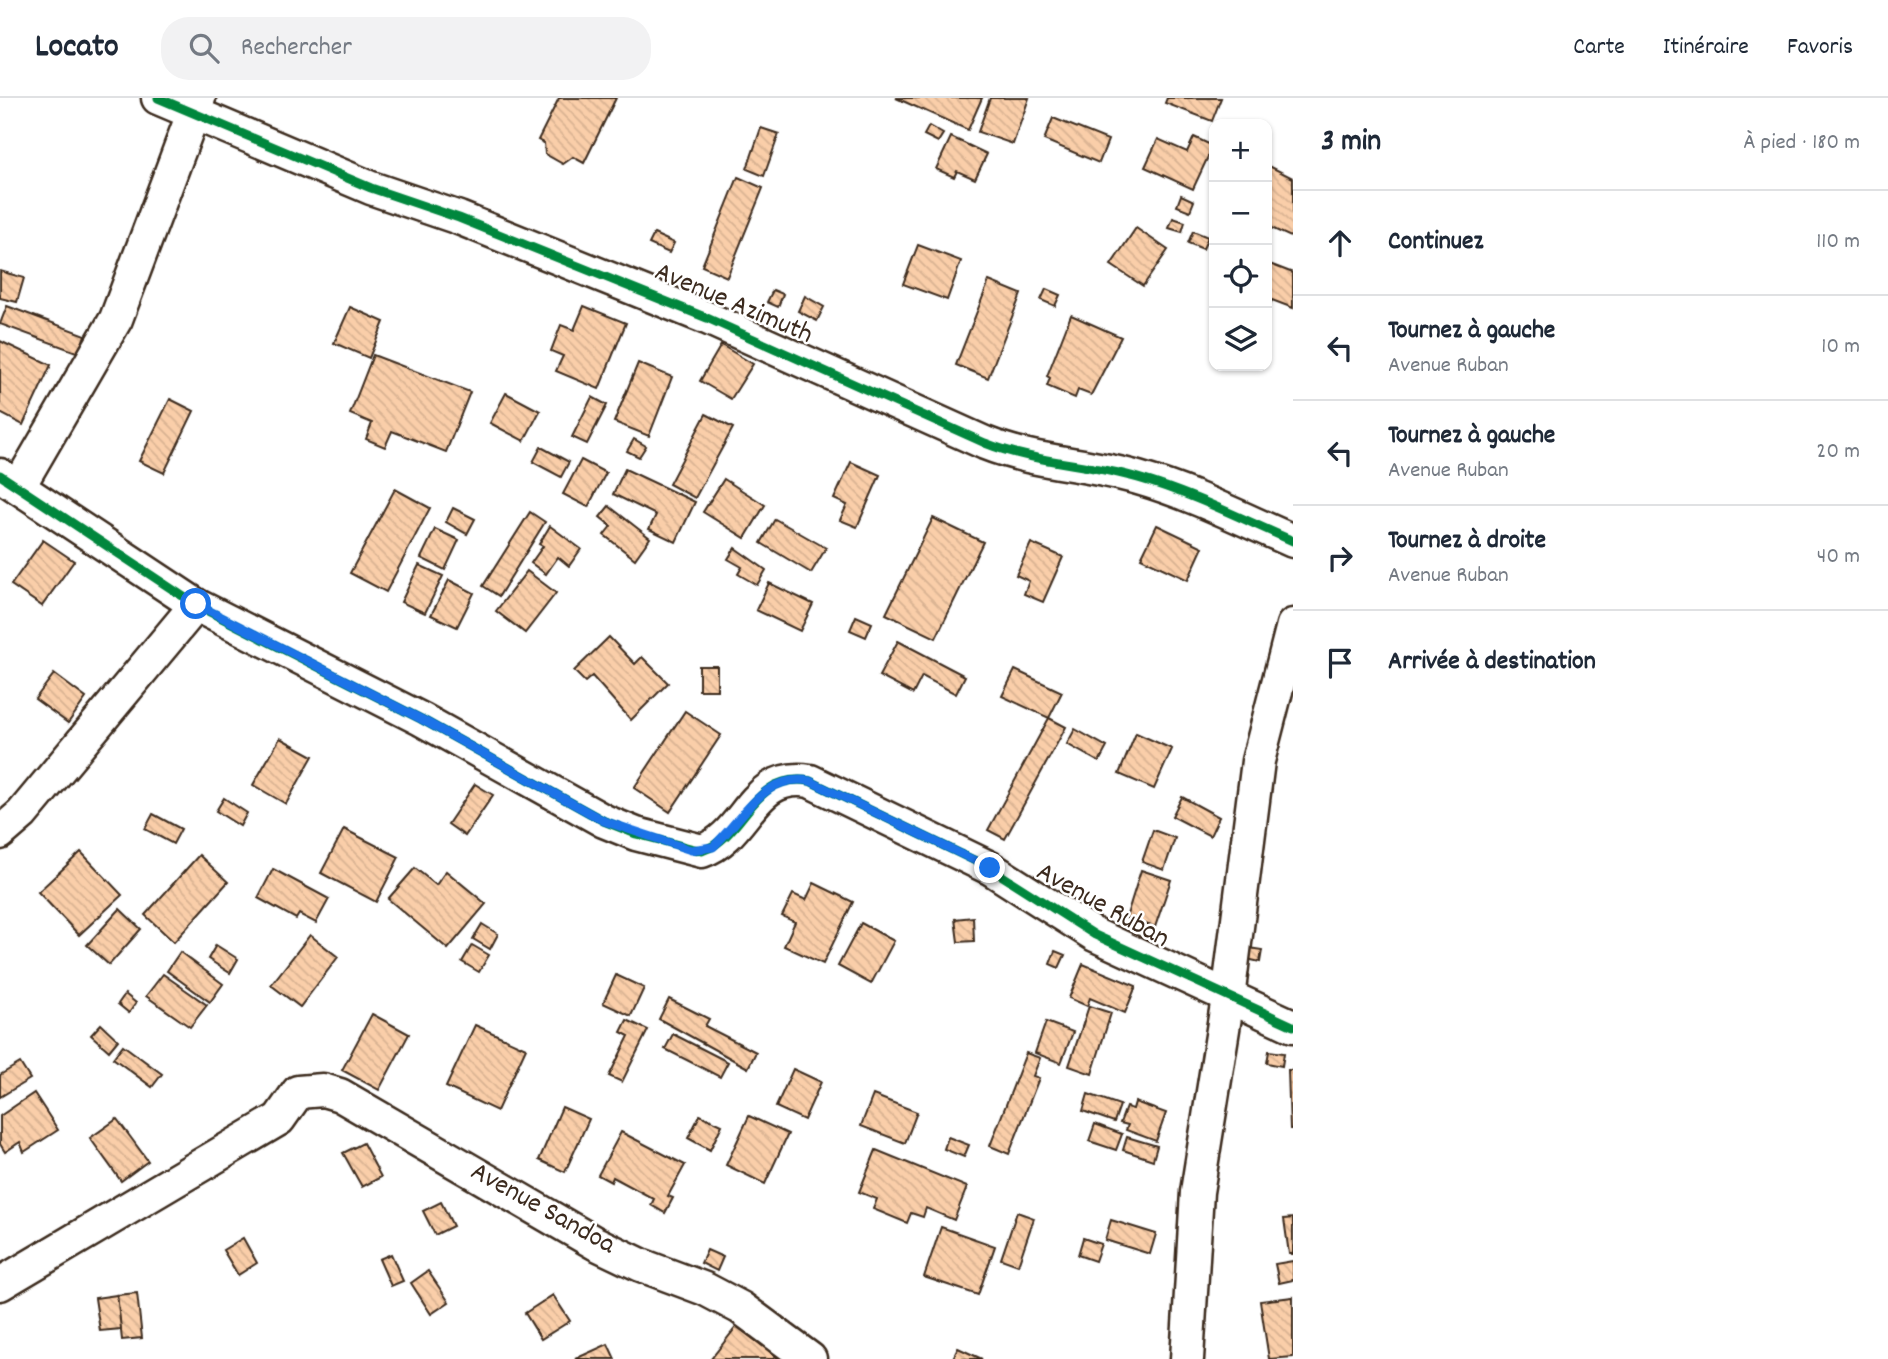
<!DOCTYPE html>
<html lang="fr">
<meta charset="utf-8">
<style>
:root{--surface:#fff;--page:#f2f2f3;--text:#1f2937;--muted:#747a83;--line:#e0e1e3}
body{margin:0;font-family:Dekko,sans-serif;background:var(--page);color:var(--text)}
.controls{position:absolute;right:21px;top:21px;display:grid;overflow:hidden;border-radius:14px;box-shadow:0 2px 5px #0004}
.controls button{width:63px;height:63px;display:grid;place-items:center;padding:0;border:0;border-bottom:2px solid var(--line);background:var(--surface);color:var(--text);font:35px sans-serif}
.stop{position:absolute;width:21px;height:21px;margin:-16px;border:5px solid #1a73e8;border-radius:50%;background:#fff}
.stop.end{background:#1a73e8;border-color:#fff;box-shadow:0 2px 7px #0008}
.list{margin:0;padding:0;list-style:none}
h2{display:flex;justify-content:space-between;align-items:center;height:91px;margin:0;padding:0 28px;font-size:30px}
h2 small{font-size:23px;font-weight:400;color:var(--muted)}
.list li{display:grid;grid-template-columns:46px 1fr auto;gap:21px;align-items:center;box-sizing:border-box;height:105px;padding:0 28px;border-top:2px solid var(--line)}
.list b{display:block;font-size:26px;white-space:nowrap}
.list p{margin:0;font-size:23px;white-space:nowrap;color:var(--muted)}
.list em{font-size:23px;font-style:normal;color:var(--muted)}
.icon{flex:none;width:38px;height:38px;fill:none;stroke:currentColor;stroke-width:2;stroke-linecap:round;stroke-linejoin:round}
.map{position:relative;flex:none;width:1293px;height:1261px;overflow:hidden}
header{display:flex;align-items:center;gap:42px;box-sizing:border-box;height:98px;padding:0 35px;background:var(--surface);border-bottom:2px solid var(--line)}
header strong{font-size:33px}
nav{display:flex;gap:38px;margin-inline-start:auto;font-size:24px}
.search{width:490px;height:63px;background:var(--page);display:flex;align-items:center;gap:18px;box-sizing:border-box;padding:0 24px;border-radius:28px;color:var(--muted);font-size:26px}
main{display:flex}
aside{flex:1;background:var(--surface)}
.map>svg:first-child{display:block}
.building{fill:url(#building-back-hatch);stroke:#3b2a1e;stroke-width:2}
.lines{fill:none;stroke-linecap:round;stroke-linejoin:round}
.minor-casing{stroke:#3b2a1e;stroke-width:37}
.minor{stroke:#fff;stroke-width:32}
.cycleway-casing{stroke:#fff;stroke-width:13}
.cycleway{stroke:#00873e;stroke-width:9}
.route{stroke:#1a73e8;stroke-width:9}
.labels{text-anchor:middle;dominant-baseline:central;stroke-width:5;stroke-linejoin:round;paint-order:stroke}
.street-label{font-size:28px;fill:#3b2a1e;stroke:#fff}
</style>
<header>
<strong>Locato</strong>
<div class="search"><svg class="icon" aria-label="search" viewBox="0 0 24 24"><circle cx="10" cy="10" r="6"/><path d="M15 15l6 6"/></svg>Rechercher</div>
<nav><a>Carte</a><a>Itinéraire</a><a>Favoris</a></nav>
</header>
<main>
<div class="map">
<svg width="1293" height="1261" viewBox="0 0 1293 1261">
<defs>
<pattern id="building-back-hatch" width="6" height="6" patternUnits="userSpaceOnUse" patternTransform="scale(1.75)"><rect width="6" height="6" fill="#facea9"/><path d="M-1 5l2 2M0 0l6 6M5-1l2 2" fill="none" stroke="#d7b191"/></pattern>
</defs>
<rect width="100%" height="100%" fill="#fff"/>
<filter id="ink" filterUnits="userSpaceOnUse"><feTurbulence type="fractalNoise" baseFrequency=".0143" numOctaves="2"/><feDisplacementMap in="SourceGraphic" scale="14" xChannelSelector="R" yChannelSelector="G"/><feConvolveMatrix kernelMatrix="1 2 1 2 8 2 1 2 1" color-interpolation-filters="sRGB"/></filter>
<g filter="url(#ink)">
<g class="building">
<path d="M559,0h57l-32,65 -11,-6 -10,7 -18,-10 -1,-11 -6,-3z"/>
<path d="M896,0h86l-14,32z"/>
<path d="M990,0h39l-16,46 -35,-12z"/>
<path d="M1167,0h54l-9,23 -47,-18z"/>
<path d="M1053,20l55,22 -9,23 -55,-23z"/>
<path d="M929,28l14,8 -5,8 -14,-7z"/>
<path d="M761,30l18,6 -15,42 -17,-7z"/>
<path d="M951,39l36,17 -12,25 -18,-8 -3,6 -18,-8z"/>
<path d="M1194,39l19,9 -20,43 -48,-22 13,-28 29,13z"/>
<path d="M1267,67l26,13v60l-26,-12z"/>
<path d="M738,79l25,11 -36,89 -25,-11z"/>
<path d="M1181,97l13,6 -4,10 -13,-5z"/>
<path d="M1173,120l12,4 -3,10 -13,-4z"/>
<path d="M1136,130l32,22 -25,36 -32,-21z"/>
<path d="M1193,133l15,6 -5,12 -15,-6z"/>
<path d="M654,136l20,9 -5,10 -20,-9z"/>
<path d="M918,147l43,16 -14,39 -44,-16z"/>
<path d="M1267,165l26,10v35l-21,-8 -5,10z"/>
<path d="M0,173l24,7 -7,24 -17,-4z"/>
<path d="M989,183l32,13 -33,84 -32,-13z"/>
<path d="M1046,191l14,6 -5,11 -14,-6z"/>
<path d="M773,192l10,4 -5,13 -11,-5z"/>
<path d="M805,198l19,11 -7,14 -19,-10z"/>
<path d="M7,208l78,29 -6,18 -79,-29z"/>
<path d="M584,208l42,17 -27,66 -43,-18 7,-15 -12,-5 10,-26 13,5z"/>
<path d="M350,209l34,15 -15,36 -35,-15z"/>
<path d="M1071,217l50,22 -30,58 -13,-5 -3,8 -28,-12 3,-8 -3,-2z"/>
<path d="M0,243l51,24 -28,60 -23,-12z"/>
<path d="M721,247l32,19 -22,35 -31,-18z"/>
<path d="M373,257l97,37 -24,60 -54,-21 -7,16 -19,-8 6,-16 -22,-9z"/>
<path d="M638,265l34,14 -23,59 -35,-14z"/>
<path d="M506,295l34,18 -16,30 -34,-18z"/>
<path d="M592,299l15,8 -20,39 -15,-7z"/>
<path d="M170,301l24,12 -30,62 -25,-12z"/>
<path d="M706,316l27,14 -38,70 -26,-14z"/>
<path d="M634,341l12,7 -7,11 -12,-6z"/>
<path d="M541,349l28,15 -8,15 -28,-15z"/>
<path d="M581,362l25,13 -18,34 -25,-13z"/>
<path d="M851,364l29,13 -23,52 -17,-7 7,-15 -13,-6z"/>
<path d="M625,371l70,33 -19,40 -27,-13 7,-14 -43,-21z"/>
<path d="M724,381l41,26 -20,33 -42,-26z"/>
<path d="M395,391l35,19 -44,84 -36,-19z"/>
<path d="M609,408l41,32 -15,21 -31,-24 7,-9 -11,-9z"/>
<path d="M453,410l22,11 -8,15 -21,-12z"/>
<path d="M530,414l15,10 -46,74 -16,-10z"/>
<path d="M933,420l50,24 -47,96 -50,-24z"/>
<path d="M775,421l51,29 -15,25 -50,-30z"/>
<path d="M1157,427l46,22 -15,33 -47,-22z"/>
<path d="M550,428l31,23 -12,17 -11,-9 -12,17 -15,-11 12,-17 -4,-2z"/>
<path d="M435,431l24,11 -14,30 -24,-12z"/>
<path d="M43,442l31,21 -32,45 -31,-21z"/>
<path d="M1031,445l32,14 -20,45 -19,-8 5,-13 -13,-6z"/>
<path d="M735,450l31,22 -9,15 -19,-11 4,-7 -14,-8z"/>
<path d="M419,467l24,11 -18,37 -24,-11z"/>
<path d="M527,473l29,22 -31,40 -29,-22z"/>
<path d="M449,482l25,13 -17,34 -26,-12z"/>
<path d="M769,485l44,21 -13,27 -44,-21z"/>
<path d="M856,518l16,7 -6,14 -16,-7z"/>
<path d="M609,539l26,27 7,-7 26,26 -37,37 -39,-44 -7,6 -11,-11z"/>
<path d="M898,543l67,35 -9,18 -34,-18 -9,18 -34,-18z"/>
<rect x="699" y="568" width="18" height="24"/>
<path d="M1015,572l47,22 -13,26 -47,-22z"/>
<path d="M54,576l32,24 -18,25 -33,-24z"/>
<path d="M685,613l36,24 -51,77 -36,-24z"/>
<path d="M1049,620l17,9 -61,112 -17,-9z"/>
<path d="M1075,631l32,18 -8,15 -32,-18z"/>
<path d="M1136,635l36,16 -18,40 -35,-15z"/>
<path d="M280,640l33,18 -27,48 -33,-19z"/>
<path d="M475,686l18,11 -28,41 -17,-12z"/>
<path d="M1182,699l37,20 -9,19 -38,-20z"/>
<path d="M224,700l23,15 -7,13 -24,-15z"/>
<path d="M153,716l28,15 -8,15 -28,-15z"/>
<path d="M344,731l55,28 -23,45 -55,-29z"/>
<path d="M1153,732l22,8 -11,32 -22,-8z"/>
<path d="M81,754l41,43 -43,40 -41,-43z"/>
<path d="M199,757l29,27 -54,60 -29,-27z"/>
<path d="M415,770l21,17 10,-14 40,33 -38,45 -60,-50z"/>
<path d="M273,771l56,30 -13,24 -17,-9 -3,5 -38,-21z"/>
<path d="M1141,772l30,10 -16,47 -29,-9z"/>
<path d="M814,785l39,19 -30,62 -39,-18 11,-24 -13,-6 11,-22 13,6z"/>
<path d="M120,811l21,20 -32,36 -22,-20z"/>
<path d="M973,819l1,24 -16,1 -3,-23z"/>
<path d="M861,825l33,18 -23,43 -33,-18z"/>
<path d="M482,826l16,10 -8,15 -17,-10z"/>
<path d="M310,837l28,22 -38,50 -29,-22z"/>
<path d="M216,847l22,14 -8,14 -22,-14z"/>
<path d="M472,847l17,10 -10,17 -17,-10z"/>
<path d="M1249,850l13,2 -2,12 -13,-3z"/>
<path d="M1055,853l10,4 -6,13 -9,-4z"/>
<path d="M180,854l43,32 -13,18 -43,-31z"/>
<path d="M1083,866l53,22 -11,27 -35,-15 -3,8 -18,-8z"/>
<path d="M163,876l44,31 -17,22 -44,-31z"/>
<path d="M616,877l28,13 -13,28 -28,-13z"/>
<path d="M125,896l11,9 -7,10 -11,-9z"/>
<path d="M669,901l40,20 -4,7 51,26 -8,16 -89,-49z"/>
<path d="M1089,908l22,7 -19,61 -23,-8z"/>
<path d="M372,916l37,20 -30,56 -37,-20z"/>
<path d="M627,922l21,10 -26,52 -13,-6 20,-40 -8,-4z"/>
<path d="M1046,924l27,10 -12,31 -26,-10z"/>
<path d="M101,926l17,16 -9,11 -18,-16z"/>
<path d="M475,927l51,23 -29,63 -51,-24z"/>
<path d="M673,936l55,28 -8,15 -55,-28z"/>
<path d="M123,947l39,29 -10,13 -39,-29z"/>
<path d="M1269,953l15,2 -2,13 -15,-3z"/>
<path d="M1026,955l14,5 -7,18 6,2 -30,76 -19,-8z"/>
<path d="M20,965l10,16 -30,18v-22z"/>
<path d="M793,971l28,13 -17,38 -28,-13z"/>
<path d="M1288,972h5v59h-3z"/>
<path d="M34,995l24,37 -34,22 -4,-10 -15,10 -5,-8v-28z"/>
<path d="M1088,996l32,11 -6,17 -31,-11z"/>
<path d="M873,997l44,17 -12,31 -44,-17z"/>
<path d="M1135,1004l31,11 -10,28 -30,-11 2,-5 -8,-2 6,-16 7,2z"/>
<path d="M562,1009l27,12 -24,53 -26,-12z"/>
<path d="M700,1017l22,10 -12,25 -22,-12z"/>
<path d="M749,1018l39,18 -23,50 -39,-19z"/>
<path d="M117,1021l31,42 -27,20 -31,-43z"/>
<path d="M1095,1026l27,10 -6,16 -27,-9z"/>
<path d="M621,1034l64,33 -17,31 5,2 -8,15 -14,-8 3,-6 -41,-22 -2,5 -13,-7z"/>
<path d="M948,1039l21,8 -5,12 -20,-8z"/>
<path d="M1127,1039l30,9 -4,14 -30,-10z"/>
<path d="M363,1045l18,34 -19,10 -19,-34z"/>
<path d="M876,1052l91,37 -13,33 -28,-12 -3,9 -12,-4 -4,10 -34,-14 4,-10 -18,-7z"/>
<path d="M441,1104l12,24 -18,9 -12,-24z"/>
<path d="M1017,1114l17,6 -16,47 -17,-6z"/>
<path d="M1293,1120v36h-4l-5,-35z"/>
<path d="M1111,1122l45,14 -6,20 -45,-14z"/>
<path d="M941,1129l54,19 -17,49 -54,-18z"/>
<path d="M243,1140l14,25 -19,12 -15,-25z"/>
<path d="M1083,1140l18,6 -6,17 -17,-6z"/>
<path d="M707,1152l16,7 -6,14 -16,-8z"/>
<path d="M391,1156l12,27 -12,5 -12,-27z"/>
<path d="M1293,1163v19l-14,3 -4,-19z"/>
<path d="M428,1173l21,31 -18,12 -20,-31z"/>
<path d="M137,1195l5,45 -20,2 -5,-45z"/>
<path d="M117,1197l4,34 -21,2 -5,-33z"/>
<path d="M553,1197l17,26 -29,18 -16,-26z"/>
<path d="M1293,1199v60l-24,2 -9,-58z"/>
<path d="M737,1228l42,33h-68z"/>
<path d="M608,1246l7,15h-40z"/>
<path d="M958,1250l24,11h-27l-2,-1z"/>
</g>
<g class="lines">
<defs>
<g id="minor">
<path d="M158,0l213,90 88,30 248,100 278,125c50,20 102,20 153,35 53,15 104,41 155,63"/>
<path d="M0,377l196,130 225,114 183,102 32,13 66,17c46,-16 49,-80 108,-70l180,87 105,67 198,91"/>
<path d="M19,388l97,-167 83,-221"/>
<path d="M0,735l22,-19 174,-209"/>
<path d="M0,1186l279,-165 19,-27 25,-2 17,5 255,148 46,22 64,24 36,19 69,51"/>
<path d="M1187,1261l10,-167 31,-194 30,-237 35,-136"/>
</g>
</defs>
<use href="#minor" class="minor-casing"/>
<use href="#minor" class="minor"/>
<defs>
<g id="cycleway">
<path d="M158,0l213,90 88,30 248,100 278,125c50,20 102,20 153,35 53,15 104,41 155,63"/>
<path d="M0,377l196,130 225,114 183,102 32,13 66,17c46,-16 49,-80 108,-70l180,87 105,67 198,91"/>
</g>
</defs>
<use href="#cycleway" class="cycleway-casing"/>
<use href="#cycleway" class="cycleway"/>
</g>
</g>
<g class="lines" filter="url(#ink)">
<path class="route" d="M196,506l225,115 183,102 87,29 22,-3c30,-28 50,-74 97,-66l180,87"/>
</g>
<g class="labels">
<g class="street-label">
<text transform="translate(733 207) rotate(23)">Avenue Azimuth</text>
<text transform="translate(1102 809) rotate(29)">Avenue Ruban</text>
<text transform="translate(542 1112) rotate(29)">Avenue Sandoa</text>
</g>
</g>
</svg>
<div class="controls">
<button>+</button>
<button>−</button>
<button><svg class="icon" aria-label="locate" viewBox="0 0 24 24"><circle cx="12" cy="12" r="6"/><path d="M12 2v4M12 18v4M2 12h4M18 12h4"/></svg></button>
<button><svg class="icon" aria-label="layers" viewBox="0 0 24 24"><path d="M12 4l9 5-9 5-9-5zM3 14l9 5 9-5"/></svg></button>
</div>
<div class="stop" style="left:196px;top:506px"></div>
<div class="stop end" style="left:990px;top:770px"></div>
</div>
<aside>
<h2>3 min<small>À pied · 180 m</small></h2>
<ul class="list">
<li><svg class="icon" aria-label="ahead" viewBox="0 0 24 24"><path d="M12 20V5M6 11l6-6 6 6"/></svg><div><b>Continuez</b></div><em>110 m</em></li>
<li><svg class="icon" aria-label="left" viewBox="0 0 24 24"><path d="M17 20v-9H6M10 6l-5 5 5 5"/></svg><div><b>Tournez à gauche</b><p>Avenue Ruban</p></div><em>10 m</em></li>
<li><svg class="icon" aria-label="left" viewBox="0 0 24 24"><path d="M17 20v-9H6M10 6l-5 5 5 5"/></svg><div><b>Tournez à gauche</b><p>Avenue Ruban</p></div><em>20 m</em></li>
<li><svg class="icon" aria-label="right" viewBox="0 0 24 24"><path d="M7 20v-9h11M14 6l5 5-5 5"/></svg><div><b>Tournez à droite</b><p>Avenue Ruban</p></div><em>40 m</em></li>
<li><svg class="icon" aria-label="arrive" viewBox="0 0 24 24"><path d="M6 21V4h12l-3 4 3 4H6"/></svg><div><b>Arrivée à destination</b></div></li>
</ul>
</aside>
</main>
